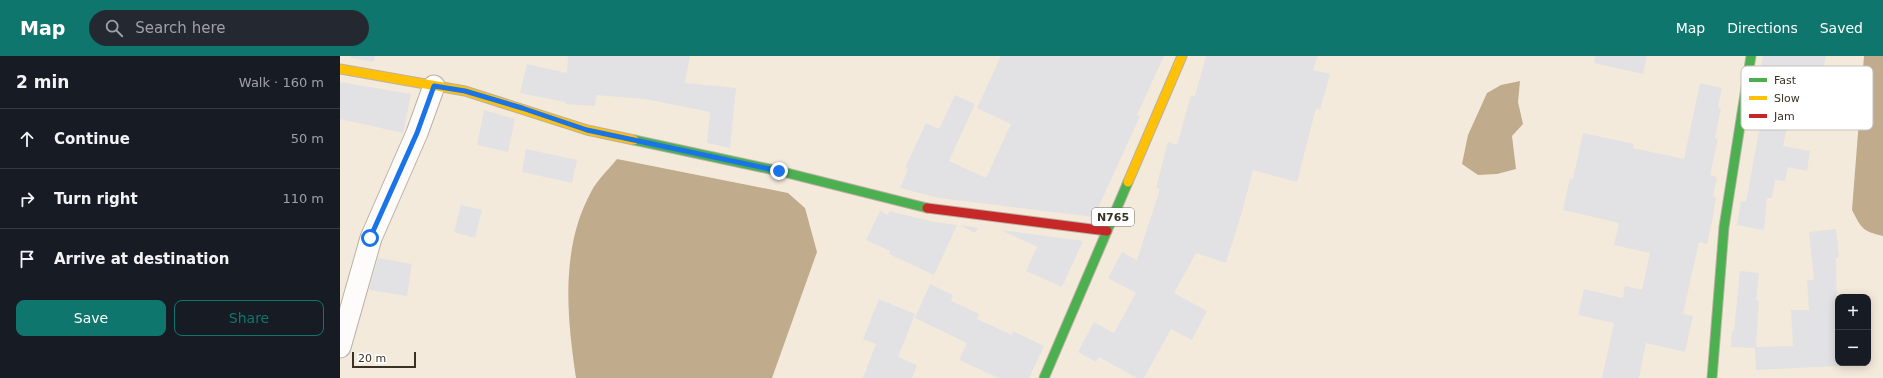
<!DOCTYPE html>
<meta charset="utf-8">
<style>
:root{--surface:#171b24;--page:#242831;--text:#f1f3f6;--muted:#9ea1a6;--line:#363941;--accent:#0f766e}
body{margin:0;font-family:"DejaVu Sans",sans-serif;background:var(--page);color:var(--text)}
.controls{position:absolute;right:12px;bottom:12px;display:grid;overflow:hidden;border-radius:8px;box-shadow:0 2px 10px #0003}
.controls button{width:36px;height:36px;display:grid;place-items:center;padding:0;border:0;border-bottom:1px solid var(--line);background:var(--surface);color:var(--text);font:20px sans-serif}
.scale{position:absolute;left:12px;bottom:10px;width:64px;box-sizing:border-box;padding-left:4px;border:2px solid #393124;border-top:0;font-size:11px;line-height:14px;white-space:nowrap;color:#393124;-webkit-text-stroke:3px #fff;paint-order:stroke}
.stop{position:absolute;width:12px;height:12px;margin:-9px;border:3px solid #1a73e8;border-radius:50%;background:#fff}
.stop.end{background:#1a73e8;border-color:#fff;box-shadow:0 1px 4px #0008}
.list{margin:0;padding:0;list-style:none}
h2{display:flex;justify-content:space-between;align-items:center;height:52px;margin:0;padding:0 16px;font-size:17px}
h2 small{font-size:13px;font-weight:400;color:var(--muted)}
.list li{display:grid;grid-template-columns:26px 1fr auto;gap:12px;align-items:center;box-sizing:border-box;height:60px;padding:0 16px;border-top:1px solid var(--line)}
.list b{display:block;font-size:15px;white-space:nowrap}
.list em{font-size:13px;font-style:normal;color:var(--muted)}
.actions{display:flex;gap:8px;padding:12px 16px}
.actions a{flex:1;padding:9px 0;border:1px solid var(--accent);border-radius:8px;text-align:center;font-size:14px;color:var(--accent)}
.actions .main{background:var(--accent);color:#fff}
.icon{flex:none;width:22px;height:22px;fill:none;stroke:currentColor;stroke-width:2;stroke-linecap:round;stroke-linejoin:round}
.map{position:relative;flex:none;width:1543px;height:322px;overflow:hidden}
header{display:flex;align-items:center;gap:24px;box-sizing:border-box;height:56px;padding:0 20px;background:var(--accent);color:#fff}
header strong{font-size:19px}
nav{display:flex;gap:22px;margin-inline-start:auto;font-size:14px}
.search{width:280px;height:36px;background:var(--page);display:flex;align-items:center;gap:10px;box-sizing:border-box;padding:0 14px;border-radius:22px;color:var(--muted);font-size:15px}
main{display:flex}
aside{flex:1;background:var(--surface)}
.map>svg:first-child{display:block}
.water{fill:#c0ab8c}
.building{fill:#e2e1e3}
.lines{fill:none;stroke-linecap:round;stroke-linejoin:round}
.street-casing{stroke:#bab1a5;stroke-width:23}
.fast-casing{stroke:#bab1a5;stroke-width:11}
.slow-casing{stroke:#bab1a5;stroke-width:11}
.jam-casing{stroke:#bab1a5;stroke-width:11}
.street{stroke:#fdfcfa;stroke-width:21}
.fast{stroke:#4caf50;stroke-width:9}
.slow{stroke:#ffc107;stroke-width:9}
.jam{stroke:#c62828;stroke-width:9}
.route{stroke:#1a73e8;stroke-width:5}
.labels{text-anchor:middle;dominant-baseline:central;stroke-width:3;stroke-linejoin:round;paint-order:stroke}
.shield{fill:#fff;stroke:#746f66;stroke-width:1}
.shield-label{font-size:11px;font-weight:bold;fill:#393124}
.key{fill:#fff;stroke:#c4c1bd;stroke-width:1}
.key-label{font-size:11px;fill:#393124}
</style>
<header>
<strong>Map</strong>
<div class="search"><svg class="icon" aria-label="search" viewBox="0 0 24 24"><circle cx="10" cy="10" r="6"/><path d="M15 15l6 6"/></svg>Search here</div>
<nav><a>Map</a><a>Directions</a><a>Saved</a></nav>
</header>
<main>
<aside>
<h2>2 min<small>Walk · 160 m</small></h2>
<ul class="list">
<li><svg class="icon" aria-label="ahead" viewBox="0 0 24 24"><path d="M12 20V5M6 11l6-6 6 6"/></svg><div><b>Continue</b></div><em>50 m</em></li>
<li><svg class="icon" aria-label="right" viewBox="0 0 24 24"><path d="M7 20v-9h11M14 6l5 5-5 5"/></svg><div><b>Turn right</b></div><em>110 m</em></li>
<li><svg class="icon" aria-label="arrive" viewBox="0 0 24 24"><path d="M6 21V4h12l-3 4 3 4H6"/></svg><div><b>Arrive at destination</b></div></li>
</ul>
<div class="actions"><a class="main">Save</a><a>Share</a></div>
</aside>
<div class="map">
<svg width="1543" height="322" viewBox="0 0 1543 322">
<rect width="100%" height="100%" fill="#f4eadc"/>
<g class="water">
<path d="M1524,0h19v180c-21,-5 -21,-7 -31,-26z"/>
<path d="M1180,25l-2,21 5,22 -11,12 4,33 -19,5 -19,1 -16,-11 6,-29 19,-42 14,-8z"/>
<path d="M277,103l171,34 17,15 12,44 -45,126h-196c-9,-61 -16,-129 15,-186 6,-12 18,-23 26,-33z"/>
</g>
<g class="building">
<path d="M11,0h24l-1,6 -23,-4z"/>
<path d="M228,0h122l-5,27 51,5 -6,60 -23,-5 3,-31 -65,-13 -49,-4 -1,11 -30,-2v-2l-45,-9 7,-29 40,9z"/>
<path d="M661,0h163l-27,59 3,1 -46,101 -155,-19 -39,-10 8,-19 -3,-1 21,-45 13,6 16,-34 20,9 -26,57 37,17 25,-54 -34,-16z"/>
<path d="M866,0h112l-5,14 17,4 -10,36 -4,-2 -19,74 -44,-12 -12,45 -15,48 -30,-10 -22,40 33,18 -15,29 -21,-11 -27,49h-7l-38,-21 -3,5 -18,-10 16,-30 20,11 22,-40 -28,-15 14,-26 15,8 23,-71 -4,-1 12,-46 9,3 14,-50 4,1z"/>
<path d="M1255,0h52l-4,18 -49,-11z"/>
<path d="M1423,0h63l-7,30 -21,-6 -15,66 27,5 -3,20 -19,-4 -3,14 -10,-1 -3,18h-5l-3,32 -27,-5 4,-24 5,1 24,-131 -9,-2z"/>
<path d="M0,26l71,12 -8,39 -63,-14z"/>
<path d="M1360,27l22,5 -4,19 3,1 -6,30 3,1 -8,36 7,2 -4,20h3l-4,24 -5,23 -8,-2 -16,72 10,2 -8,36 -39,-9 -7,35h-37l12,-55 -36,-8 6,-26 39,9 2,-12 17,4 8,-37 -36,-8 5,-22 -56,-13 7,-32 3,1 10,-46 51,11 -1,4 51,11z"/>
<path d="M144,54l31,9 -7,33 -31,-7z"/>
<path d="M186,93l51,11 -5,23 -50,-11z"/>
<path d="M121,149l21,5 -7,28 -21,-6z"/>
<path d="M540,155l8,4 1,-4 45,11 23,3 -23,50 -45,-21 1,-3 -24,-11z"/>
<path d="M620,169l18,3 -3,5z"/>
<path d="M1496,173l3,28 -3,1 2,108 -82,4 -1,-22 -24,-1 1,-16h2l6,-60 19,2 -3,27 3,1 -3,46 37,-1 -2,-36h18l-2,-30h7l-5,-48z"/>
<path d="M661,174l82,11 -21,46 -36,-16 11,-24z"/>
<path d="M38,202l34,6 -5,32 -38,-6z"/>
<path d="M590,228l23,11 -2,6 28,13 -2,5 35,16 1,-4 31,15 -15,32h-30l-40,-18 8,-17 -52,-25z"/>
<path d="M539,243l36,15 -17,43 19,8 -5,13h-49l13,-34 -13,-5z"/>
</g>
<g class="lines">
<defs>
<path id="street" d="M0,291l31,-109 46,-105 17,-47"/>
<g id="fast">
<path d="M294,84l145,31 148,37"/>
<path d="M704,322l84,-196"/>
<path d="M1372,322l12,-151 27,-171"/>
</g>
<g id="slow">
<path d="M0,13l125,22 122,39 47,10"/>
<path d="M788,126l54,-126"/>
</g>
<path id="jam" d="M587,152l180,23"/>
</defs>
<use href="#street" class="street-casing"/>
<use href="#fast" class="fast-casing"/>
<use href="#slow" class="slow-casing"/>
<use href="#jam" class="jam-casing"/>
<use href="#street" class="street"/>
<use href="#fast" class="fast"/>
<use href="#slow" class="slow"/>
<use href="#jam" class="jam"/>
</g>
<g class="lines">
<path class="route" d="M30,182l47,-105 17,-47 31,5 57,17 65,22 192,41"/>
</g>
<g class="labels">
<rect class="shield" x="752" y="152" width="42" height="18" rx="3"/>
<g class="shield-label">
<text x="773" y="161">N765</text>
</g>
</g>
<rect x="1401" y="10" width="132" height="64" rx="6" class="key"/>
<rect x="1409" y="22" width="18" height="4" fill="#4caf50"/>
<rect x="1409" y="40" width="18" height="4" fill="#ffc107"/>
<rect x="1409" y="58" width="18" height="4" fill="#c62828"/>
<g class="key-label">
<text x="1434" y="28">Fast</text>
<text x="1434" y="46">Slow</text>
<text x="1434" y="64">Jam</text>
</g>
</svg>
<div class="controls">
<button>+</button>
<button>−</button>
</div>
<div class="scale">20 m</div>
<div class="stop" style="left:30px;top:182px"></div>
<div class="stop end" style="left:439px;top:115px"></div>
</div>
</main>
